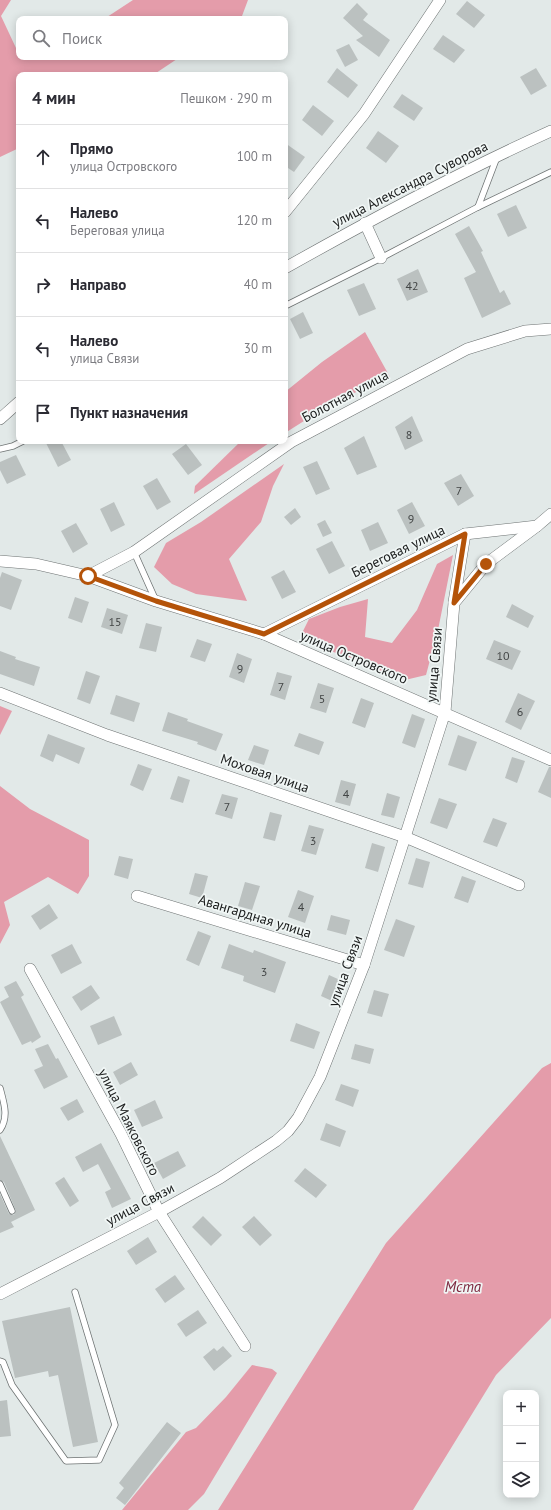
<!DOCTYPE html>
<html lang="ru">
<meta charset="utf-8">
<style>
:root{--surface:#fff;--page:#f7f7f7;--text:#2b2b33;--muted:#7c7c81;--line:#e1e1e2}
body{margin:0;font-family:"PT Sans",sans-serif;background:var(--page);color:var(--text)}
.controls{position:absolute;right:12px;bottom:12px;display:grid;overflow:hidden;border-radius:8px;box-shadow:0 2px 10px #0003}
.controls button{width:36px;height:36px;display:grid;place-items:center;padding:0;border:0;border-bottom:1px solid var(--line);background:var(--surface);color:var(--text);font:20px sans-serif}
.stop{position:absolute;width:12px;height:12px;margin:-9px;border:3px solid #b45309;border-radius:50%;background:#fff}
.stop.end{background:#b45309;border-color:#fff;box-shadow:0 1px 4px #0008}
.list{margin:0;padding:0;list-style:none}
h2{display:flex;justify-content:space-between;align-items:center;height:52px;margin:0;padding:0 16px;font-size:17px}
h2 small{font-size:13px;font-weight:400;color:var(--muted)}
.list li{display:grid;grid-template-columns:26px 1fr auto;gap:12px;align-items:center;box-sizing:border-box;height:64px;padding:0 16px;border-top:1px solid var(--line)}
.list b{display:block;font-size:15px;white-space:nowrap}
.list p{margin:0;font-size:13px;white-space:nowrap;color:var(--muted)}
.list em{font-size:13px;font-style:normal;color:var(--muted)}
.icon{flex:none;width:22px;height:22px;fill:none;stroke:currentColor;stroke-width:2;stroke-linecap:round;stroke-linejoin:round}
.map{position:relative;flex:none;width:551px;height:1510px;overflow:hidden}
.search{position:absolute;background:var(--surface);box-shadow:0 2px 10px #0003;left:16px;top:16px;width:272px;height:44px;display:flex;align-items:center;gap:10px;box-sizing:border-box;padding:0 14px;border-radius:8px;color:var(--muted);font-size:15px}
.panel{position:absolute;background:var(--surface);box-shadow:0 2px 10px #0003;left:16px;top:72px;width:272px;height:372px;border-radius:8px}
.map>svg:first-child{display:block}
.forest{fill:#e49caa}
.building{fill:#bbc1c0}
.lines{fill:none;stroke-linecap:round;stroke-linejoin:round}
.service-casing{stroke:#6e7373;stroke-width:7}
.minor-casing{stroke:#6e7373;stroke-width:12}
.service{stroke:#fff;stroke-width:5.5}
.minor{stroke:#fff;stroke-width:11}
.route{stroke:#b45309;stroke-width:5}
.labels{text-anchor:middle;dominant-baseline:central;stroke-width:3.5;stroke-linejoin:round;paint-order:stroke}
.number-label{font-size:12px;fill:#424545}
.street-label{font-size:14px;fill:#1a1c1c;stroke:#f0f6f5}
.water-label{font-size:15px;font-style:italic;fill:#7c283f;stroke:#f0f6f5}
</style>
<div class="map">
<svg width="551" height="1510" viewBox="0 0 551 1510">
<rect width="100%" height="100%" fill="#e2e9e8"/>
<g class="forest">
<path d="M0,0h11l-10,16 15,32h3v9h161l-27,18h-134v73l-19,9z"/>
<path d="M133,0h115l-6,16 -4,3h-134z"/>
<path d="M365,332l25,45 -56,25 -49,31v-41l37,-30z"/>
<path d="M241,441h31l-78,53 1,-8z"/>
<path d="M284,464l-11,22 -12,36 -32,37 18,42 -51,-7 -24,-10 -18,-17 12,-24 35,-21z"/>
<path d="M453,555l-15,75 -12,45 -21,5 -35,-12 -41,-18 -27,-17 7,-14 31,-12 28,-8 -3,38 27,6 25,-33 20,-46z"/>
<path d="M0,706l12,5 -12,24z"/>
<path d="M0,786l30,23 59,31v36l-11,18 -30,-17 -44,25 6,23 -10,19z"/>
<path d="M551,1063v255l-55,57 -83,135h-195l168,-267 156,-175z"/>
<path d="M252,1365l20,4 5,4 -73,121 -16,16h-66l64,-78 10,-4 30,-31z"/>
</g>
<g class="building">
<path d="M467,1l18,14 -11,13 -18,-14z"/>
<path d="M357,3l11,11 -5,6 27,20 -11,17 -23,-17 7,-4 -20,-18z"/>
<path d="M443,35l22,15 -11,13 -21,-14z"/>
<path d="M349,44l9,16 -13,7 -9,-17z"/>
<path d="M337,68l21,17 -10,13 -21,-16z"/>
<path d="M536,68l11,18 -16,9 -11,-18z"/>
<path d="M402,94l21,14 -9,13 -21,-14z"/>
<path d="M313,105l21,16 -12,15 -20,-16z"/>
<path d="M378,131l21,15 -13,17 -20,-15z"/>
<path d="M285,143l20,14 -11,15 -9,-6z"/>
<path d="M516,205l11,23 -19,9 -11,-23z"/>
<path d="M469,226l14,25 -2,1 19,41 4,-3 7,14 -29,14 -18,-40 12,-6 -21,-38z"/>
<path d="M418,269l10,23 -21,9 -10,-22z"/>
<path d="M364,283l12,26 -17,7 -12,-26z"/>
<path d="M303,312l10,21 -13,6 -10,-20z"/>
<path d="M412,416l11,25 -18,9 -10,-23z"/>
<path d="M364,436l13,31 -20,8 -13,-27z"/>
<path d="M45,441h16l10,19 -13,7z"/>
<path d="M186,444l16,21 -14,10 -16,-21z"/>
<path d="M16,455l10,20 -19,9 -7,-14v-8z"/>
<path d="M317,461l13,28 -14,6 -13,-28z"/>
<path d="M461,474l13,22 -16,10 -14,-23z"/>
<path d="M157,478l14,24 -14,8 -14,-24z"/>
<path d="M114,502l11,23 -14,7 -11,-23z"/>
<path d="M412,502l13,24 -16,8 -12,-24z"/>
<path d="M295,508l6,9 -10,8 -7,-8z"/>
<path d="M325,520l7,13 -9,4 -6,-13z"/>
<path d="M378,522l10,21 -18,8 -9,-21z"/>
<path d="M76,523l12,21 -15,9 -12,-22z"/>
<path d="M332,541l13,25 -16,8 -13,-25z"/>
<path d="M284,570l12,22 -14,7 -11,-22z"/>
<path d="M2,572l20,8 -11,30 -11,-4v-28z"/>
<path d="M75,597l14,5 -7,21 -14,-5z"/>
<path d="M512,604l22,12 -6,12 -22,-11z"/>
<path d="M107,608l21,7 -6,19 -21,-7z"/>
<path d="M146,623l16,4 -6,25 -17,-4z"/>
<path d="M197,639l15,5 -7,18 -15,-5z"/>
<path d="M494,640l27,11 -9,19 -26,-11z"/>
<path d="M0,651l16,6 -1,2 25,8 -6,19 -34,-12z"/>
<path d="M237,653l15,6 -8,24 -15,-6z"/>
<path d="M86,671l14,5 -10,28 -13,-5z"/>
<path d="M277,672l15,4 -7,24 -15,-5z"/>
<path d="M318,683l16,5 -8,25 -16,-5z"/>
<path d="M518,693l17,8 -14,29 -16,-8z"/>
<path d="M116,695l24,8 -6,19 -24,-8z"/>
<path d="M361,698l13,5 -9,25 -13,-5z"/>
<path d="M168,712l20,7 -1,2 36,13 -7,17 -19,-7 1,-2 -36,-11z"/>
<path d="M412,714l13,5 -10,29 -13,-5z"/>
<path d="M299,733l25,9 -5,13 -25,-9z"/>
<path d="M48,734l37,14 -6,16 -23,-10 -3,8 -13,-6z"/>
<path d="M458,735l19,7 -11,29 -18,-6z"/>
<path d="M254,745l15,5 -5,15 -16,-5z"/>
<path d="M512,757l13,4 -8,22 -12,-5z"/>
<path d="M138,764l14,5 -9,22 -13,-6z"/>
<path d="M549,767h2v31l-13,-6z"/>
<path d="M178,776l12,4 -7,23 -13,-4z"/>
<path d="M341,780l15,4 -6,22 -15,-4z"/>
<path d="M387,793l13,4 -6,21 -13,-3z"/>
<path d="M222,794l16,4 -6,21 -17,-5z"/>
<path d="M439,798l18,6 -10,25 -17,-6z"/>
<path d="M270,812l12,3 -7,26 -12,-3z"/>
<path d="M493,818l14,5 -10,24 -14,-5z"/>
<path d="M309,825l15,4 -8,26 -15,-4z"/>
<path d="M372,843l13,4 -7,25 -13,-4z"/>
<path d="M119,856l14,3 -5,20 -14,-4z"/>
<path d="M416,858l14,4 -7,26 -15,-4z"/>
<path d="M195,873l13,3 -6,22 -13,-4z"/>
<path d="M462,876l14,5 -8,22 -14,-5z"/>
<path d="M245,882l15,4 -8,24 -14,-4z"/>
<path d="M298,890l16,6 -9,27 -17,-6z"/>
<path d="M49,904l9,14 -18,12 -9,-14z"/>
<path d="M331,915l19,5 -4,15 -19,-5z"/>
<path d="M396,919l19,7 -11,31 -20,-7z"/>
<path d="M198,931l13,5 -12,30 -13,-6z"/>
<path d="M72,944l10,19 -21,11 -10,-19z"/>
<path d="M229,944l24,9 1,-3 32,12 -11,31 -32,-12 1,-5 -23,-8z"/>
<path d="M329,975l11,5 -8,21 -11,-5z"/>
<path d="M16,981l8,14 -3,2 20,40 -9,6 -1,-2 -9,4 -22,-43 9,-5 -5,-10z"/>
<path d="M91,985l9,13 -19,13 -9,-14z"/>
<path d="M374,990l15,4 -7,23 -15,-4z"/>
<path d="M114,1016l8,19 -24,10 -8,-19z"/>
<path d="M296,1023l24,9 -6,17 -24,-8z"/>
<path d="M48,1044l8,15 2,-1 10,19 -24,12 -10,-19 9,-4 -8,-17z"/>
<path d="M355,1044l19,5 -4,15 -19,-5z"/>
<path d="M131,1062l7,13 -18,10 -7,-13z"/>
<path d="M341,1084l18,6 -6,17 -18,-7z"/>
<path d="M77,1099l7,13 -16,9 -8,-13z"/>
<path d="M155,1100l8,18 -21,9 -8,-17z"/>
<path d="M326,1123l20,8 -6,16 -20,-7z"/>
<path d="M0,1136l35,74 -24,12 3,5 -14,6v-39l9,20 5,1 2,-4 -12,-29 -4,-2z"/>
<path d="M101,1143l30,56 -19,9 -7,-16 6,-3 -13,-25 -15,8 -8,-15z"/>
<path d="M178,1151l8,15 -23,13 -9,-16z"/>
<path d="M305,1168l22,17 -11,13 -22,-17z"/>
<path d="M64,1177l15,24 -9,6 -15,-24z"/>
<path d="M203,1216l19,19 -11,11 -19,-19z"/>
<path d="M254,1216l18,19 -12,11 -18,-19z"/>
<path d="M148,1237l9,15 -21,13 -9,-14z"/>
<path d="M175,1275l10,14 -20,14 -10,-14z"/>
<path d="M70,1307l28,135 -25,5 -15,-72 -9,2 -1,-6 -33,7 -13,-57z"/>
<path d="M198,1310l9,13 -21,14 -9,-13z"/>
<path d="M223,1346l9,10 -18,15 -11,-14 11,-9 3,3z"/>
<path d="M7,1400l4,36 -11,1v-36z"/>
<path d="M167,1422l14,11 -56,72 -9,-7 8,-10 -5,-5z"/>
</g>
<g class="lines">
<defs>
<g id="service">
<path d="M478,207l73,-35"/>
<path d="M285,306l96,-48 97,-51 19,-50"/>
<path d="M0,449l13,-3 10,-5"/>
<path d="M134,552l22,49"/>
<path d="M0,1088c4,15 9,29 0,42"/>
<path d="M0,1184l12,27"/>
<path d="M0,1361l3,1 9,23 54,76 33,-1 16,-35 -40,-133"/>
</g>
<g id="minor">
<path d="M285,212l79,-98 76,-114"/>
<path d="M365,223l16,35"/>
<path d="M285,268c87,-49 175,-96 266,-137"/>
<path d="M0,419l19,-17"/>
<path d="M0,561l36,3 52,12 68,25 108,33 287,126"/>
<path d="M88,576l46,-24 157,-110 176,-93 58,-18 26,-2"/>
<path d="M454,602l11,-68"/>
<path d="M264,634l201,-100 72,-8 14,-12"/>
<path d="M0,693l107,42 298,102 114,48"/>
<path d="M137,896l227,69"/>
<path d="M30,969l91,165 38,78 86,134"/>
<path d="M0,1294l159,-82 61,-34 56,-37 12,-10 10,-13 22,-41 44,-112 81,-253 9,-109 32,-39 51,-38"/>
</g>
</defs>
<use href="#service" class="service-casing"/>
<use href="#minor" class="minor-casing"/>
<use href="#service" class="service"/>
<use href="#minor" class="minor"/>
</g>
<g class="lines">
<path class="route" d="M88,576l68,25 108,33 201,-100 -11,69 32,-39"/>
</g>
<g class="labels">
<g class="number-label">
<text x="412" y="285">42</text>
<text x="409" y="434">8</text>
<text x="459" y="490">7</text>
<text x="411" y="518">9</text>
<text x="115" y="621">15</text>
<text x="503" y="655">10</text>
<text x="240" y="668">9</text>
<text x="281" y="686">7</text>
<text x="322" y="698">5</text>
<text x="520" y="711">6</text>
<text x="346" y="793">4</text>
<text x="227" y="806">7</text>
<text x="313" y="840">3</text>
<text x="301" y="906">4</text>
<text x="264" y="971">3</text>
</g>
<g class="street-label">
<text transform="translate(410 184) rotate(-27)">улица Александра Суворова</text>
<text transform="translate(345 396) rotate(-28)">Болотная улица</text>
<text transform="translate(398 551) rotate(-26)">Береговая улица</text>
<text transform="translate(354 657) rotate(23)">улица Островского</text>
<text transform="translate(434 665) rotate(-85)">улица Связи</text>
<text transform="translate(265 773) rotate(19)">Моховая улица</text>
<text transform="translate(255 916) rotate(17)">Авангардная улица</text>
<text transform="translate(345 971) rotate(-70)">улица Связи</text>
<text transform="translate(129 1122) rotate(63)">улица Маяковского</text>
<text transform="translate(140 1204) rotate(-28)">улица Связи</text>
</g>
<g class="water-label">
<text x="463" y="1286">Мста</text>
</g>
</g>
</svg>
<div class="controls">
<button>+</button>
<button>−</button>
<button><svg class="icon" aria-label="layers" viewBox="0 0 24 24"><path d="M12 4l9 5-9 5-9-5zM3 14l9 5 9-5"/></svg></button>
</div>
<div class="stop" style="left:88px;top:576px"></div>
<div class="stop end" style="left:486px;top:564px"></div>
<div class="search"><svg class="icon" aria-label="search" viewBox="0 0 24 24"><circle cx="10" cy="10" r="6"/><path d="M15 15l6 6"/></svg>Поиск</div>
<section class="panel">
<h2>4 мин<small>Пешком · 290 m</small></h2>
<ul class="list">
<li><svg class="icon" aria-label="ahead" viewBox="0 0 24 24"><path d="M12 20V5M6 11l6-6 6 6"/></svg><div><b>Прямо</b><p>улица Островского</p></div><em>100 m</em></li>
<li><svg class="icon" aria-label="left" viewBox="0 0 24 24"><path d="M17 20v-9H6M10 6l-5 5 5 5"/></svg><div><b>Налево</b><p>Береговая улица</p></div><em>120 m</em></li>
<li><svg class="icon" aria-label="right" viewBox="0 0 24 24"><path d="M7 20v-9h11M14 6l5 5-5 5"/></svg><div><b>Направо</b></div><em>40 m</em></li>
<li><svg class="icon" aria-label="left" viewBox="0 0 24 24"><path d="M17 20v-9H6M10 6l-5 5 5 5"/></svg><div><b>Налево</b><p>улица Связи</p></div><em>30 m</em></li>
<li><svg class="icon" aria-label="arrive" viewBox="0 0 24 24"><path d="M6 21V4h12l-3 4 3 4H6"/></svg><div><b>Пункт назначения</b></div></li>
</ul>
</section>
</div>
